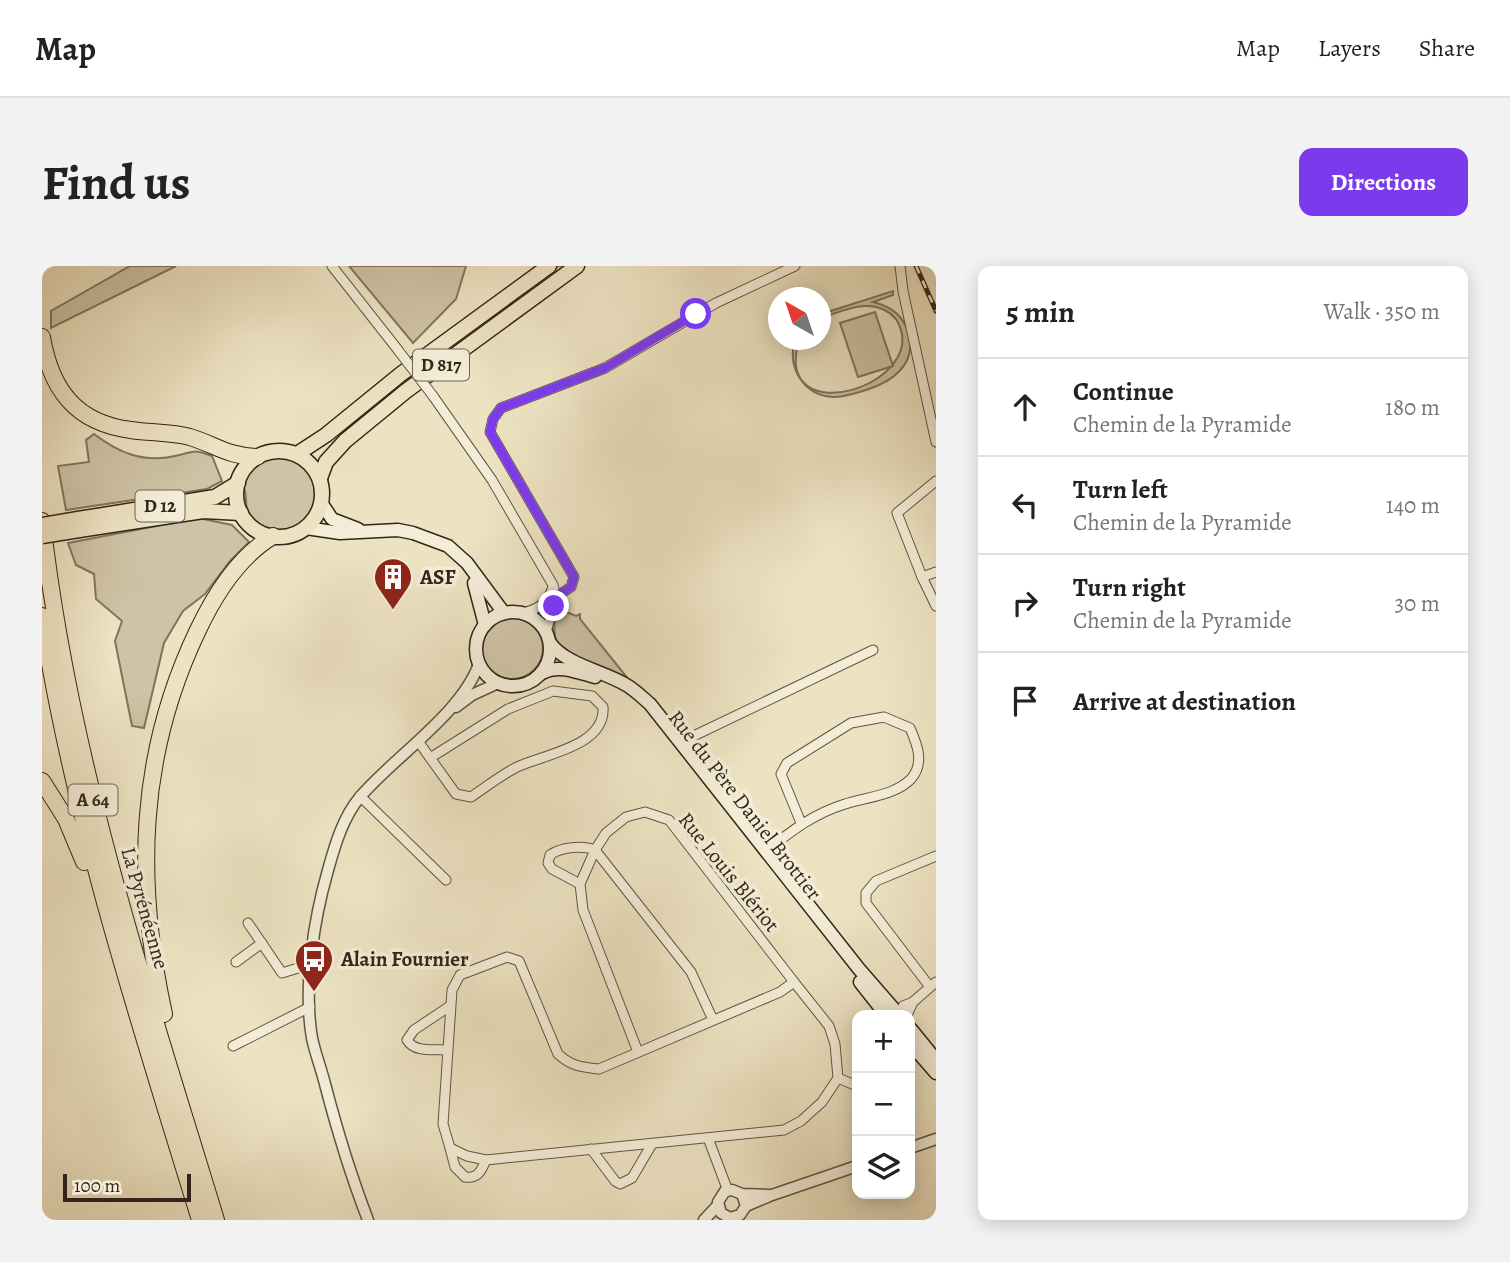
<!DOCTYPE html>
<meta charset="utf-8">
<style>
:root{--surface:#fff;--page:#f2f2f2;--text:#222;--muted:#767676;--line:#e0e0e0;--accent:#7c3aed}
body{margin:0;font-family:Alegreya,serif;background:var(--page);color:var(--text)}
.controls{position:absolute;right:21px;bottom:21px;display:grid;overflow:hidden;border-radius:14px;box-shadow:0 4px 18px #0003}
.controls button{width:63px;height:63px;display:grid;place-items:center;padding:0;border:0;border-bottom:2px solid var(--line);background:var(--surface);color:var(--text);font:35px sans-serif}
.compass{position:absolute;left:726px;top:21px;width:63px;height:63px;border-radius:50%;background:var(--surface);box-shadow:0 4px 18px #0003;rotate:320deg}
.scale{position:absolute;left:21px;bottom:18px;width:128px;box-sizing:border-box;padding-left:7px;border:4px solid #342419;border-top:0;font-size:19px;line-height:24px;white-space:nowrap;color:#342419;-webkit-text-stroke:5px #f3edd7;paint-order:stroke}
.stop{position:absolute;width:21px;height:21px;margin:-16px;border:5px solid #7c3aed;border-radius:50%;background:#fff}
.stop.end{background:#7c3aed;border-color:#fff;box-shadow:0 2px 7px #0008}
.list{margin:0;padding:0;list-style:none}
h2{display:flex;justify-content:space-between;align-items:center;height:91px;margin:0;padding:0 28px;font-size:30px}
h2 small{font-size:23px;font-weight:400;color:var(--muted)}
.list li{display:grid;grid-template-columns:46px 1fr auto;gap:21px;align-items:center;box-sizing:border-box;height:98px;padding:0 28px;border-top:2px solid var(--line)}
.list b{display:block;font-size:26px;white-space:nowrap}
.list p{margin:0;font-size:23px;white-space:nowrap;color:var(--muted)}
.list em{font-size:23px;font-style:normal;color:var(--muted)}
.icon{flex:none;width:38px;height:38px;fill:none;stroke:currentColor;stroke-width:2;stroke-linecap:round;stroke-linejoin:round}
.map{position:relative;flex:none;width:894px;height:954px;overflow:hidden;border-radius:14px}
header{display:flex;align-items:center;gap:42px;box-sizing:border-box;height:98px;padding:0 35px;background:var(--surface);border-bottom:2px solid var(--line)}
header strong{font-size:33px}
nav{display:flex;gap:38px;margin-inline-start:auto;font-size:24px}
.intro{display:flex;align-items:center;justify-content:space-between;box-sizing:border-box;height:168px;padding:0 42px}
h1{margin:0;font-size:49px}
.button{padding:18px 32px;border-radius:14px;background:var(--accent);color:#fff;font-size:24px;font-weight:700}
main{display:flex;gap:42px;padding:0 42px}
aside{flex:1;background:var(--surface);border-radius:14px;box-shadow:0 4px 18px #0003}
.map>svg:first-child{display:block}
.green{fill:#cec3a5;stroke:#81745f;stroke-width:2}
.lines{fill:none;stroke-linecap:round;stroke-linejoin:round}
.minor-casing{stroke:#625443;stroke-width:11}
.tertiary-casing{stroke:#625443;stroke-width:13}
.secondary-casing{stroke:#342419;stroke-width:15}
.primary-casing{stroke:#342419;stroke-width:17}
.motorway-casing{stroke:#342419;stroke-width:18}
.minor{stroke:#f3edd7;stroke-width:9}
.tertiary{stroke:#f3edd7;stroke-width:10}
.secondary{stroke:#f3edd7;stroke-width:12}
.primary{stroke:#ede3c2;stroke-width:14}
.motorway{stroke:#ede3c2;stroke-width:16}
.rail-casing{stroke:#342419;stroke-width:5}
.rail{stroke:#f3edd7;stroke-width:2.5;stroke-dasharray:8;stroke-linecap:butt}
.minor-bridge-casing{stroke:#625443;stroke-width:11;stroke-linecap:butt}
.primary-bridge-casing{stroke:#342419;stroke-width:17;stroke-linecap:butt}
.minor-bridge{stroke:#f3edd7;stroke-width:9}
.primary-bridge{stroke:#ede3c2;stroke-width:14}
.route{stroke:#7c3aed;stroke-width:9}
.labels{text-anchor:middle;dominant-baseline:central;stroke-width:7;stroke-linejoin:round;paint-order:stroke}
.shield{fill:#f3edd7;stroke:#6d6052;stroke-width:2}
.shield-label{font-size:19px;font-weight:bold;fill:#342419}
.poi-label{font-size:21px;font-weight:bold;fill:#342419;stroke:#f3edd7;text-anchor:start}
.street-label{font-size:21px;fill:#342419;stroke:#f3edd7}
</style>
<header>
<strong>Map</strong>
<nav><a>Map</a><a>Layers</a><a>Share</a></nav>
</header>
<div class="intro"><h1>Find us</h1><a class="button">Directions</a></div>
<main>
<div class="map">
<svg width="894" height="954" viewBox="0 0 894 954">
<rect width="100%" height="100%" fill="#ede3c2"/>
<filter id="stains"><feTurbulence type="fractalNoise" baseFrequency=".00286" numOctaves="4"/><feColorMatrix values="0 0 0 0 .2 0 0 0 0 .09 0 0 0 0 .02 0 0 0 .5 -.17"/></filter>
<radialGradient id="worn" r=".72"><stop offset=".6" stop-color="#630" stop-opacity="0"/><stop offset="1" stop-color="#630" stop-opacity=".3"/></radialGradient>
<g class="green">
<path d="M88,0h46l-125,62v-17z"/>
<path d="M307,0h117l-10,33 -43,44z"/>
<path d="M516,0h11l-230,168 52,-44z"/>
<path d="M851,25v4l-20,7c17,4 30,13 35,30 10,32 -16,50 -42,58 -11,3 -21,7 -32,7 -31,-1 -47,-30 -39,-57h4c-28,96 137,44 97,-21 -21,-24 -51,-9 -75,-1v-4z"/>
<path d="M833,46l18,54 -35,11 -18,-54z"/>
<path d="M52,168c25,19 49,29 81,22 20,-4 16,-8 37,0l10,25 -15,8 -141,21 -8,-44 31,-4 -3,-22z"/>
<path d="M237,189c77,12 19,110 -26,65 -11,-12 -4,-23 -10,-35 7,-18 16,-26 36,-30z"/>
<path d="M156,252l34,7 17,17 -19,19 -25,33 -22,17 -19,32 -20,85 -12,-2 -17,-85 7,-20 -26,-22 -2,-25 -18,-9 -8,-22z"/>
<path d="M522,345l12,5 4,-2v5l53,66c-19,-9 -66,-25 -76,-43 -4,-8 -3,-18 -2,-27z"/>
<circle cx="470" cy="382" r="31"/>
</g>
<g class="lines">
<defs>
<g id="minor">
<path d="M290,0l66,84"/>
<path d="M858,0l3,25 33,151"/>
<path d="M391,130l59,84 61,105 3,12 -10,35"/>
<path d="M894,215l-39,32 25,64 14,29"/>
<path d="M880,311l14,-5"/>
<path d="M514,331l15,-10 3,-10 -84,-145 3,-13 8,-11 104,-40 111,-65 79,-37"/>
<path d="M478,347c17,-2 28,-10 33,-26"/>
<path d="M376,475l38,53 15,3c15,-10 30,-22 46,-30 28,-13 89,-21 86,-60l-11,-11 -39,-5 -45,18 -78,49"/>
<path d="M639,476l192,-92"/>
<path d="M318,530l86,84"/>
<path d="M724,585c27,-21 47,-37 79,-47 21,-7 49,-8 66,-25 14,-16 6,-35 -1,-51l-26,-11 -33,6 -64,40 -6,11 20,49"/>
<path d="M538,618l-28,-15 -4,-6 2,-8c11,-8 32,-10 45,-5l96,122 22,48"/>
<path d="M206,657l34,50 29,-9"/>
<path d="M465,691l12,4 39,93c13,12 23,13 41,15l181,-77 14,-10 35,44 6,18 3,34 -16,24 -21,19 -17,9 -298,30 -19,-4 -17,-8 -7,-24 9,-134 8,-15z"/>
<path d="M194,696l26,-19"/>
<path d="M888,721l-64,-84v-10l10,-12 60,-25"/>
<path d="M857,749l4,-9 10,-4 23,-20"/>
<path d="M865,749l6,-13"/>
<path d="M191,780l77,-39"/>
<path d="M405,784c-14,-1 -32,3 -40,-10l7,-10 36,-24"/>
<path d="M596,786l-55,-142 -3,-26 15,-34 11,-17 20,-16 19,-5 24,8 125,162"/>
<path d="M796,812l19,8"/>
<path d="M666,872l20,53"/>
<path d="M408,882l5,19 10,10c13,2 16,-6 21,-17"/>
<path d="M549,883l24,32 5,3 12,-6 20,-34"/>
</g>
<g id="tertiary">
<path d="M414,441l16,-12 26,-12"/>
<path d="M868,882l26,-9"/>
<path d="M700,928l4,12 -6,9 -10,3 -9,-5 -3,-11 7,-11 7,-1 10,4 27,1"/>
<path d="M704,940l26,-11 85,-29"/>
<path d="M326,954c-17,-44 -31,-90 -43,-136 -4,-16 -10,-31 -13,-46 -9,-52 2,-119 16,-168 7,-25 15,-53 32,-73 34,-40 101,-83 119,-133"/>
<path d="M662,954l14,-15"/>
</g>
<g id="secondary">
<path d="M280,238l10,15 26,10"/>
<path d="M264,262l34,5 58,-3 15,3 35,13 19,17 37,50"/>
<path d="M432,317l11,42"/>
<circle cx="471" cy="383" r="37"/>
<path d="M508,377c17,23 55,28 78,43 8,5 15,12 22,18l209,265 40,46"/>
<path d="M500,407c17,-9 35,-1 53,4"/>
<path d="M818,716l26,33"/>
<path d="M868,762l26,32"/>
<path d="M868,777l26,30"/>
</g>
<g id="primary">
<circle cx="237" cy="228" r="43"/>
<path d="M255,188l29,-19 75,-61 148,-108"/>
<path d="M278,212l6,-16 19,-21 61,-50 171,-125"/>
<path d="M36,253l137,-22 23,-14"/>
<path d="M37,264l124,-19 38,2"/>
</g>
<g id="motorway">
<path d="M0,71c9,53 34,86 89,93 19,3 40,2 59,7 26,8 37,19 67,20"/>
<path d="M0,255c27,240 104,469 174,699"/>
<path d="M0,350c32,207 97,405 158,604"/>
<path d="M0,515l24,38 18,43"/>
<path d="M122,748c-29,-133 -26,-259 34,-384 17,-36 40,-73 75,-94"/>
</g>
</defs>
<use href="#minor" class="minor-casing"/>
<use href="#tertiary" class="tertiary-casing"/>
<use href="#secondary" class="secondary-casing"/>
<use href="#primary" class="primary-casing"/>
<use href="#motorway" class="motorway-casing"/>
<use href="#minor" class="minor"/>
<use href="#tertiary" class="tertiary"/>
<use href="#secondary" class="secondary"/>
<use href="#primary" class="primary"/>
<use href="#motorway" class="motorway"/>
<defs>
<path id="rail" d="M874,0l20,45"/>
</defs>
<use href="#rail" class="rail-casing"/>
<use href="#rail" class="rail"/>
<defs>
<path id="minor-bridge" d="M356,84l35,46"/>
<g id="primary-bridge">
<path d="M0,259l36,-6"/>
<path d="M0,270l37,-6"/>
</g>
</defs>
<use href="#minor-bridge" class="minor-bridge-casing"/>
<use href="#primary-bridge" class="primary-bridge-casing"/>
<use href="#minor-bridge" class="minor-bridge"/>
<use href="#primary-bridge" class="primary-bridge"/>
</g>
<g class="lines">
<path class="route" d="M512,340l1,-9 16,-10 3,-10 -84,-145 3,-13 8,-11 104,-40 91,-54"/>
</g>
<defs>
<symbol id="building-pin" viewBox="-11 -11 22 30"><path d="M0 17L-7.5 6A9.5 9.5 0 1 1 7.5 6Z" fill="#8f2418" stroke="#f3edd7"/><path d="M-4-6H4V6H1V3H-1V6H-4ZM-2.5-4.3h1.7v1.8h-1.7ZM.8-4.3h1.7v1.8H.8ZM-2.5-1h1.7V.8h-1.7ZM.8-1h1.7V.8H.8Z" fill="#fff"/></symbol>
<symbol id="bus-pin" viewBox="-11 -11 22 30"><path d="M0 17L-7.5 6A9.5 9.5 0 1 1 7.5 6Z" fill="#8f2418" stroke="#f3edd7"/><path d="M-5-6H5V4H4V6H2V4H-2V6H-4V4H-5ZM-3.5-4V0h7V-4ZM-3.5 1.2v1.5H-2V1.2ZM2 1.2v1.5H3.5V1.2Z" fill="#fff"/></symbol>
</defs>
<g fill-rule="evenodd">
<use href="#building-pin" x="329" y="289" width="44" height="60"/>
<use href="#bus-pin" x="250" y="671" width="44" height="60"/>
</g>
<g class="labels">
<g class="shield">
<rect x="371" y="83.5" width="56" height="31" rx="5"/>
<rect x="93.5" y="224.5" width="49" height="31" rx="5"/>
<rect x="26.5" y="518.5" width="49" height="31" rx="5"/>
</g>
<g class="shield-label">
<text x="399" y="99">D 817</text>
<text x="118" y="240">D 12</text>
<text x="51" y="534">A 64</text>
</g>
<g class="poi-label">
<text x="378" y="311">ASF</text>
<text x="299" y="693">Alain Fournier</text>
</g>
<g class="street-label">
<text transform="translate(703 539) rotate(52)">Rue du Père Daniel Brottier</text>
<text transform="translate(687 606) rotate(51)">Rue Louis Blériot</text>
<text transform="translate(103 642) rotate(74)">La Pyrénéenne</text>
</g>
</g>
<rect width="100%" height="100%" filter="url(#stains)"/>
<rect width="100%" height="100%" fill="url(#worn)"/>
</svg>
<div class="controls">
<button>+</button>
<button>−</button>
<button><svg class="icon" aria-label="layers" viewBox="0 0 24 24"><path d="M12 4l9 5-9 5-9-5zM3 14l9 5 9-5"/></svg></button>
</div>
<svg class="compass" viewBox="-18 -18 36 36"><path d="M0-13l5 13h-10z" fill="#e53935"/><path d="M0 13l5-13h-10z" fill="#767676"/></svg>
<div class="scale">100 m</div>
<div class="stop" style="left:654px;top:48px"></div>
<div class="stop end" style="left:512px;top:340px"></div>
</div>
<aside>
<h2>5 min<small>Walk · 350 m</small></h2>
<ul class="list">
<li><svg class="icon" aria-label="ahead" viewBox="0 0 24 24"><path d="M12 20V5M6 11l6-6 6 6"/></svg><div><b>Continue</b><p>Chemin de la Pyramide</p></div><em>180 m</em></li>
<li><svg class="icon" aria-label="left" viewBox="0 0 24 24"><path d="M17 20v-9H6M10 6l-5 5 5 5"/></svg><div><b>Turn left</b><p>Chemin de la Pyramide</p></div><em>140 m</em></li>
<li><svg class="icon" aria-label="right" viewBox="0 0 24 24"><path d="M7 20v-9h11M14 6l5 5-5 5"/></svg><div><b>Turn right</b><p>Chemin de la Pyramide</p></div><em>30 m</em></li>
<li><svg class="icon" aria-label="arrive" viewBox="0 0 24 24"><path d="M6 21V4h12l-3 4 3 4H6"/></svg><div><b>Arrive at destination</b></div></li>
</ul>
</aside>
</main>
